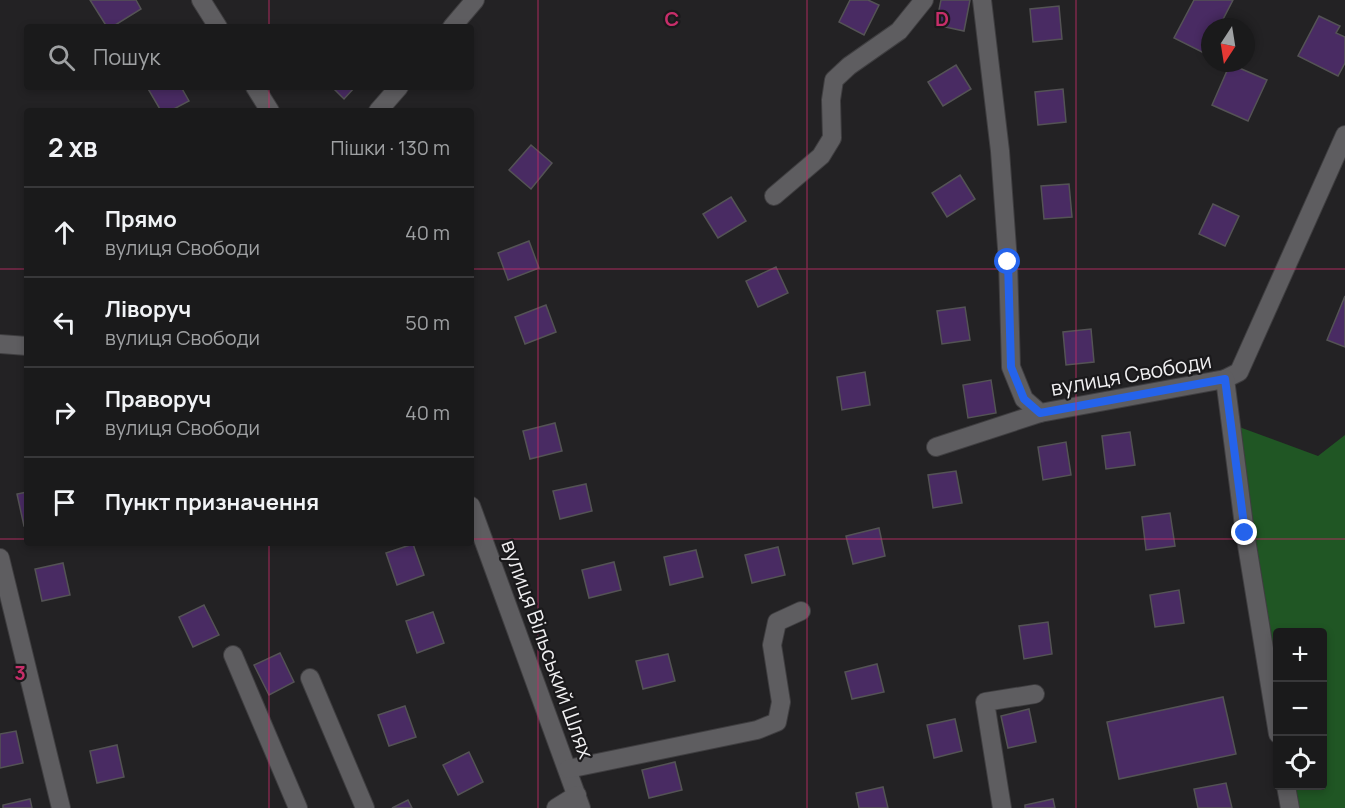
<!DOCTYPE html>
<html lang="uk">
<meta charset="utf-8">
<style>
:root{--surface:#1a1a1b;--page:#272728;--text:#f1f3f6;--muted:#9fa1a3;--line:#38383a}
body{margin:0;font-family:Manrope,sans-serif;background:var(--page);color:var(--text)}
.controls{position:absolute;right:18px;bottom:18px;display:grid;overflow:hidden;border-radius:6px;box-shadow:0 3px 9px #0003}
.controls button{width:54px;height:54px;display:grid;place-items:center;padding:0;border:0;border-bottom:2px solid var(--line);background:var(--surface);color:var(--text);font:30px sans-serif}
.compass{position:absolute;left:1201px;top:18px;width:54px;height:54px;border-radius:50%;background:var(--surface);box-shadow:0 3px 9px #0003;rotate:192deg}
.stop{position:absolute;width:18px;height:18px;margin:-14px;border:4px solid #2563eb;border-radius:50%;background:#fff}
.stop.end{background:#2563eb;border-color:#fff;box-shadow:0 2px 6px #0008}
.list{margin:0;padding:0;list-style:none}
h2{display:flex;justify-content:space-between;align-items:center;height:78px;margin:0;padding:0 24px;font-size:26px}
h2 small{font-size:20px;font-weight:400;color:var(--muted)}
.list li{display:grid;grid-template-columns:39px 1fr auto;gap:18px;align-items:center;box-sizing:border-box;height:90px;padding:0 24px;border-top:2px solid var(--line)}
.list b{display:block;font-size:22px;white-space:nowrap}
.list p{margin:0;font-size:20px;white-space:nowrap;color:var(--muted)}
.list em{font-size:20px;font-style:normal;color:var(--muted)}
.icon{flex:none;width:33px;height:33px;fill:none;stroke:currentColor;stroke-width:2;stroke-linecap:round;stroke-linejoin:round}
.map{position:relative;flex:none;width:1345px;height:808px;overflow:hidden}
.search{position:absolute;background:var(--surface);box-shadow:0 3px 9px #0003;left:24px;top:24px;width:450px;height:66px;display:flex;align-items:center;gap:15px;box-sizing:border-box;padding:0 21px;border-radius:6px;color:var(--muted);font-size:22px}
.panel{position:absolute;background:var(--surface);box-shadow:0 3px 9px #0003;left:24px;top:108px;width:450px;height:438px;border-radius:6px}
.map>svg:first-child{display:block}
.forest{fill:#205624}
.building{fill:#492b63;stroke:#545355;stroke-width:1.5}
.lines{fill:none;stroke-linecap:round;stroke-linejoin:round}
.minor-casing{stroke:#3f3e40;stroke-width:20}
.minor{stroke:#5e5d60;stroke-width:18}
.route{stroke:#2563eb;stroke-width:8}
.grid{fill:none;stroke:#c72e6a;stroke-width:1.5;stroke-opacity:0.55}
.labels{text-anchor:middle;dominant-baseline:central;stroke-width:4.5;stroke-linejoin:round;paint-order:stroke}
.street-label{font-size:21px;fill:#f1f0f2;stroke:#1a191b}
.grid-label{font-size:20px;text-anchor:middle;font-weight:bold;fill:#c72e6a;stroke:#1a191b;stroke-width:4.5;stroke-linejoin:round;paint-order:stroke}
</style>
<div class="map">
<svg width="1345" height="808" viewBox="0 0 1345 808">
<rect width="100%" height="100%" fill="#232224"/>
<path class="forest" d="M1231,424l87,32 27,-21v373h-55l-4,-22h36v-154h-44l-1,102z"/>
<g class="building">
<path d="M90,0h46l5,9 -29,18h-5z"/>
<path d="M850,0h18l11,5 -15,30 -25,-13z"/>
<path d="M941,0h29l-6,31 -28,-6z"/>
<path d="M1194,0h39l-14,27h-9v18l-4,9 -32,-16z"/>
<path d="M1059,6l3,33 -29,3 -3,-33z"/>
<path d="M1319,16l21,10 -4,7 9,4v26l-7,13 -40,-20z"/>
<path d="M1230,64l37,16 -19,41 -36,-16z"/>
<path d="M956,65l15,24 -28,17 -15,-24z"/>
<path d="M147,87h34l8,14 -19,10h-9z"/>
<path d="M332,87h23l-11,12z"/>
<path d="M1063,89l3,33 -28,3 -3,-33z"/>
<path d="M531,145l21,18 -21,26 -22,-19z"/>
<path d="M960,175l15,24 -28,18 -15,-24z"/>
<path d="M1069,184l3,33 -28,2 -3,-33z"/>
<path d="M731,197l15,24 -28,17 -15,-24z"/>
<path d="M1213,204l26,12 -14,30 -26,-12z"/>
<path d="M529,241l10,27 -31,12 -10,-27z"/>
<path d="M776,267l12,26 -30,14 -12,-26z"/>
<path d="M1345,296v51l-18,-7z"/>
<path d="M546,305l10,27 -31,12 -10,-27z"/>
<path d="M965,307l5,33 -28,4 -5,-33z"/>
<path d="M1091,329l3,33 -28,3 -3,-33z"/>
<path d="M865,372l5,33 -28,5 -5,-33z"/>
<path d="M991,380l5,33 -28,5 -5,-33z"/>
<path d="M555,423l7,28 -32,8 -7,-28z"/>
<path d="M1130,432l5,33 -29,4 -4,-33z"/>
<path d="M1066,442l5,33 -28,5 -5,-33z"/>
<path d="M956,471l6,32 -29,5 -5,-33z"/>
<path d="M586,484l6,27 -32,8 -7,-28z"/>
<path d="M27,492v34h-3l-7,-32z"/>
<path d="M1170,513l5,33 -29,4 -4,-33z"/>
<path d="M879,528l6,28 -32,8 -7,-28z"/>
<path d="M413,544l11,31 -27,10 -11,-32z"/>
<path d="M778,547l7,28 -33,8 -7,-28z"/>
<path d="M696,550l7,27 -33,8 -6,-28z"/>
<path d="M614,562l7,28 -32,8 -7,-28z"/>
<path d="M63,563l7,32 -28,6 -7,-32z"/>
<path d="M1179,590l5,33 -29,4 -5,-32z"/>
<path d="M204,605l15,30 -26,12 -14,-30z"/>
<path d="M433,612l11,31 -27,10 -11,-32z"/>
<path d="M1048,622l4,32 -28,5 -5,-33z"/>
<path d="M280,653l14,29 -25,13 -15,-30z"/>
<path d="M668,654l7,27 -32,8 -7,-28z"/>
<path d="M877,664l7,28 -32,7 -7,-27z"/>
<path d="M1223,697l13,57 -117,25 -12,-57z"/>
<path d="M405,706l11,31 -27,9 -11,-31z"/>
<path d="M1029,709l7,33 -28,6 -7,-32z"/>
<path d="M955,719l7,32 -28,7 -7,-33z"/>
<path d="M16,731l7,32 -23,5v-34z"/>
<path d="M117,745l7,32 -27,6 -7,-32z"/>
<path d="M469,752l14,30 -25,13 -15,-30z"/>
<path d="M675,762l7,28 -33,8 -7,-28z"/>
<path d="M1226,783l6,25h-34l-4,-19z"/>
<path d="M883,787l5,21h-29l-3,-15z"/>
<path d="M30,799l2,9h-29v-3z"/>
<path d="M1053,799l2,9h-30v-3z"/>
<path d="M408,800l4,8h-20z"/>
</g>
<g class="lines">
<defs>
<g id="minor">
<path d="M201,0l17,27"/>
<path d="M982,0l18,151 8,111 3,105 13,32 16,14 185,-34 14,-7 106,-237"/>
<path d="M452,27l23,-27"/>
<path d="M255,87l15,24"/>
<path d="M378,111l21,-24"/>
<path d="M774,196l47,-40 11,-18 -1,-38 3,-20 15,-14 50,-35 25,-31"/>
<path d="M0,344l27,2"/>
<path d="M1225,379l20,154 33,201"/>
<path d="M936,447l104,-34"/>
<path d="M471,506l110,302"/>
<path d="M0,558l61,250"/>
<path d="M233,655l65,153"/>
<path d="M310,678l55,130"/>
<path d="M568,769l189,-39 20,-8 4,-20 -9,-57 5,-23 24,-11"/>
<path d="M1286,786l4,22"/>
<path d="M556,808l21,-13"/>
<path d="M1002,808l-17,-106 50,-8"/>
</g>
</defs>
<use href="#minor" class="minor-casing"/>
<use href="#minor" class="minor"/>
</g>
<g class="lines">
<path class="route" d="M1008,262l3,105 13,32 16,14 185,-34 20,154"/>
</g>
<path class="grid" d="M269,0v27M538,0v808M807,0v808M1076,0v808M269,87v24M0,269h27M471,269h874M0,539h27M471,539h874M269,543v265"/>
<g class="labels">
<g class="street-label">
<text transform="translate(1131 374) rotate(-10)">вулиця Свободи</text>
<text transform="translate(548 649) rotate(70)">вулиця Вільський Шлях</text>
</g>
</g>
<g class="grid-label">
<text x="672" y="26">C</text>
<text x="942" y="26">D</text>
<text x="20" y="680">3</text>
</g>
</svg>
<div class="controls">
<button>+</button>
<button>−</button>
<button><svg class="icon" aria-label="locate" viewBox="0 0 24 24"><circle cx="12" cy="12" r="6"/><path d="M12 2v4M12 18v4M2 12h4M18 12h4"/></svg></button>
</div>
<svg class="compass" viewBox="-18 -18 36 36"><path d="M0-13l5 13h-10z" fill="#e53935"/><path d="M0 13l5-13h-10z" fill="#9fa1a3"/></svg>
<div class="stop" style="left:1008px;top:262px"></div>
<div class="stop end" style="left:1245px;top:533px"></div>
<div class="search"><svg class="icon" aria-label="search" viewBox="0 0 24 24"><circle cx="10" cy="10" r="6"/><path d="M15 15l6 6"/></svg>Пошук</div>
<section class="panel">
<h2>2 хв<small>Пішки · 130 m</small></h2>
<ul class="list">
<li><svg class="icon" aria-label="ahead" viewBox="0 0 24 24"><path d="M12 20V5M6 11l6-6 6 6"/></svg><div><b>Прямо</b><p>вулиця Свободи</p></div><em>40 m</em></li>
<li><svg class="icon" aria-label="left" viewBox="0 0 24 24"><path d="M17 20v-9H6M10 6l-5 5 5 5"/></svg><div><b>Ліворуч</b><p>вулиця Свободи</p></div><em>50 m</em></li>
<li><svg class="icon" aria-label="right" viewBox="0 0 24 24"><path d="M7 20v-9h11M14 6l5 5-5 5"/></svg><div><b>Праворуч</b><p>вулиця Свободи</p></div><em>40 m</em></li>
<li><svg class="icon" aria-label="arrive" viewBox="0 0 24 24"><path d="M6 21V4h12l-3 4 3 4H6"/></svg><div><b>Пункт призначення</b></div></li>
</ul>
</section>
</div>
